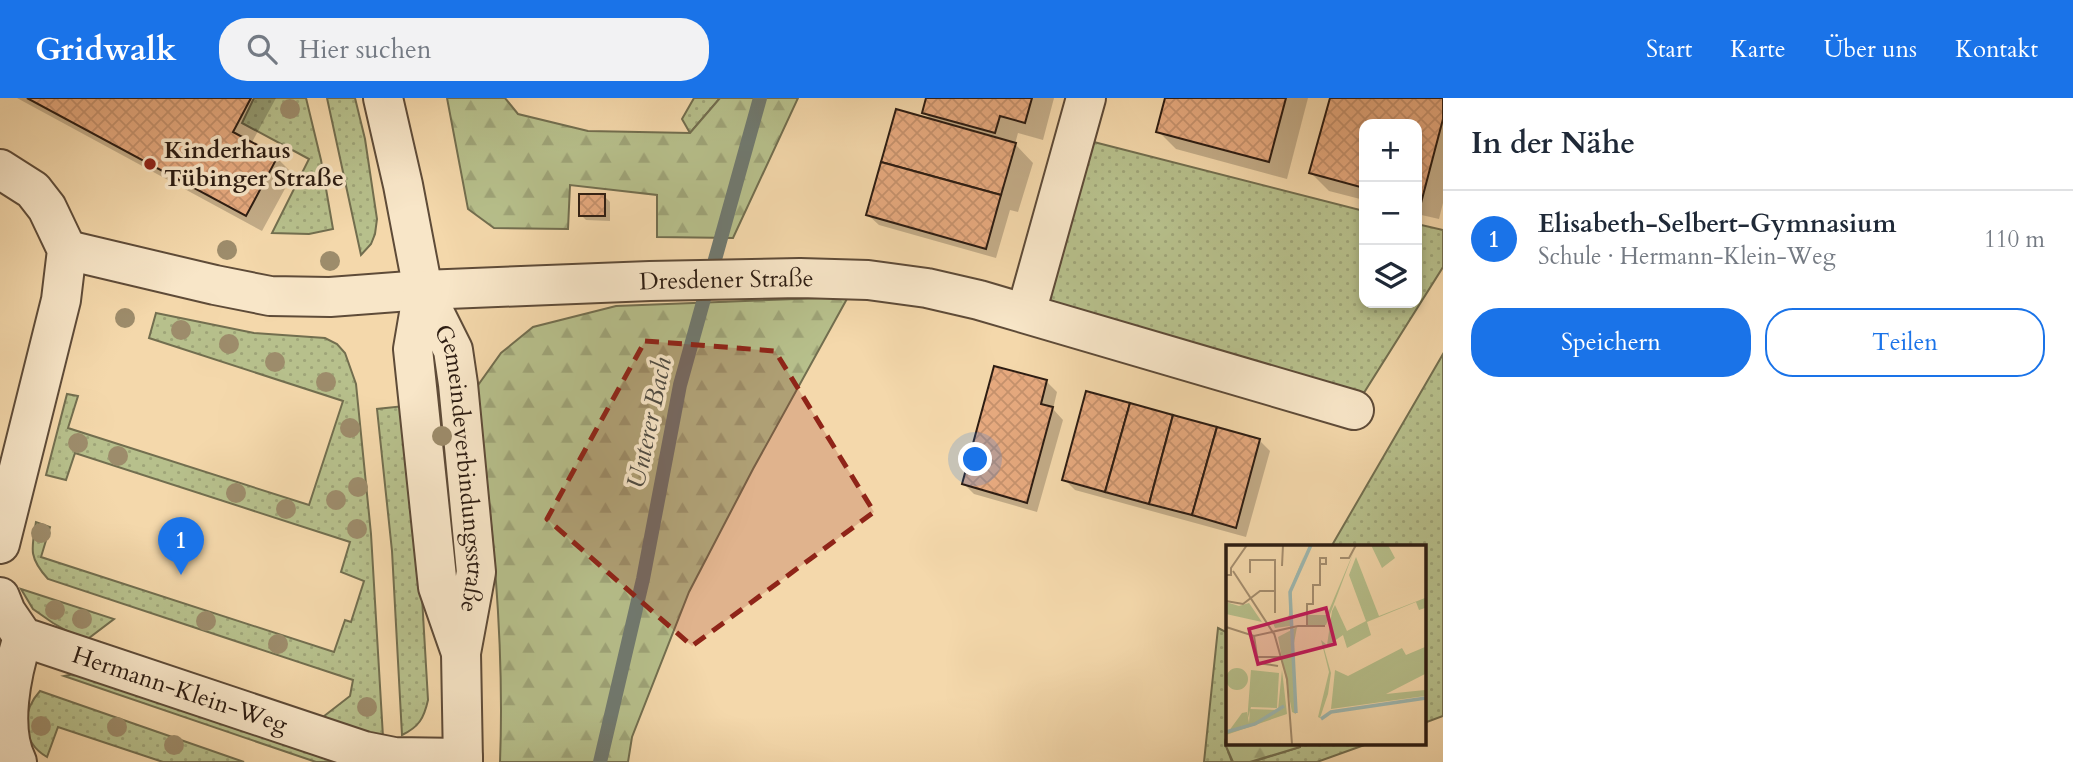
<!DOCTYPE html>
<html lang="de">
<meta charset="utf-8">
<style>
:root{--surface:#fff;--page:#f2f2f3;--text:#1f2937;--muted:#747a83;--line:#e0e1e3;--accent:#1a73e8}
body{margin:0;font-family:Cardo,serif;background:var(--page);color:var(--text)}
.controls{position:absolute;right:21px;top:21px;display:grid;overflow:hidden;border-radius:14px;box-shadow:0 4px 10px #0003}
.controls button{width:63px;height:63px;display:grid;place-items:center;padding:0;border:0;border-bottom:2px solid var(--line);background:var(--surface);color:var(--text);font:35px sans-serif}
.you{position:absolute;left:976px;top:362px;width:24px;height:24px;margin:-18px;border:5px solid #fff;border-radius:50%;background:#1a73e8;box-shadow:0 0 0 10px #1a73e833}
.badge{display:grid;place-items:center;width:46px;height:46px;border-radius:50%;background:var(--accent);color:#fff;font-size:23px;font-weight:700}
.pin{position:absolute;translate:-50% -58px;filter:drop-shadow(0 2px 4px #0008)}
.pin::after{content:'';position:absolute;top:37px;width:24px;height:21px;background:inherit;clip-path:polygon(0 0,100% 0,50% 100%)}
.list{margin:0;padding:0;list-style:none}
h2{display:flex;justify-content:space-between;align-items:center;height:91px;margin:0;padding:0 28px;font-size:30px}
h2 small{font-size:23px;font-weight:400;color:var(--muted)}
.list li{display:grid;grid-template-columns:46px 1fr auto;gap:21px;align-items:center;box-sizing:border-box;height:98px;padding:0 28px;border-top:2px solid var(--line)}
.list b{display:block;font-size:26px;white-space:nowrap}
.list p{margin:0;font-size:23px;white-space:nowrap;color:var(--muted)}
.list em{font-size:23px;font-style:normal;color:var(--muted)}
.actions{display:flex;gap:14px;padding:21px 28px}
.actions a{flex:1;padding:16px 0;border:2px solid var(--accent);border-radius:28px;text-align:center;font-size:24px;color:var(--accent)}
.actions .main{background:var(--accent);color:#fff}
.icon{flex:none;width:38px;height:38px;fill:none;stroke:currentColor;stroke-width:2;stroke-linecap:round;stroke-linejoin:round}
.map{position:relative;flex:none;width:1443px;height:664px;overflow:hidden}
header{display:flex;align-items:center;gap:42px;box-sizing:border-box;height:98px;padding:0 35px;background:var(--accent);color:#fff}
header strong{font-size:33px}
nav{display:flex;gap:38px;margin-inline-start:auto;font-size:24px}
.search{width:490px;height:63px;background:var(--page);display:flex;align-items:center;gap:18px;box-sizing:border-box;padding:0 24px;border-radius:28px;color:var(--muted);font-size:26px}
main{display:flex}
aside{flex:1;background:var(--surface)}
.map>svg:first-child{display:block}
.grass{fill:url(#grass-dots);stroke:#726e4f;stroke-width:2}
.forest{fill:url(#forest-firs);stroke:#726e4f;stroke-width:2}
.shadow{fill:#0003}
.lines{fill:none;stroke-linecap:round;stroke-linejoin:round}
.stream{stroke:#707a71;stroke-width:14}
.building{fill:url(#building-cross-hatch);stroke:#2c1c12;stroke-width:2}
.minor-casing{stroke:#5e4b38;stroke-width:42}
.minor{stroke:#f8e6c8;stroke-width:38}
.tree{fill:#9d8c6b}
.marked{fill:#8f2418;fill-opacity:0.2;stroke:#8f2418;stroke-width:5;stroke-dasharray:14 9;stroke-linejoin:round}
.poi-dot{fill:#8f2418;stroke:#f8e6c8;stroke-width:2.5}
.labels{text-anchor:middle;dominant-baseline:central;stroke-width:7;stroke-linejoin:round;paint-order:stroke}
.poi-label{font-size:24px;font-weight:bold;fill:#2c1c12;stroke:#f8e6c8;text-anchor:start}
.street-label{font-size:24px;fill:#2c1c12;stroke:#f8e6c8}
.water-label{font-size:26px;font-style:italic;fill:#4e4b42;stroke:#f8e6c8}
.inset-river{fill:none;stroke:#9eb8b1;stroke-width:3.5}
.inset-road{fill:none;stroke:#a48d6e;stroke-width:2}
.view{fill:#c2185b;fill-opacity:0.15;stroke:#c2185b;stroke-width:3.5}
.inset-edge{fill:none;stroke:#2c1c12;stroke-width:3.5}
</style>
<header>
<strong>Gridwalk</strong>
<div class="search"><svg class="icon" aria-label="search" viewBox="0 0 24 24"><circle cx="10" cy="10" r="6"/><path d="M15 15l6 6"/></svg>Hier suchen</div>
<nav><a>Start</a><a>Karte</a><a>Über uns</a><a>Kontakt</a></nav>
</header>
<main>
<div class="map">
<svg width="1443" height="664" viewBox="0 0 1443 664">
<defs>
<pattern id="grass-dots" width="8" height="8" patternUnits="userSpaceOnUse" patternTransform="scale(1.75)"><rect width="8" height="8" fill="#b7c08c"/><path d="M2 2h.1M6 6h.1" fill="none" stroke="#9ea478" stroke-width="1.8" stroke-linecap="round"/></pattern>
<pattern id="forest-firs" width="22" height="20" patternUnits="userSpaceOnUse" patternTransform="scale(1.75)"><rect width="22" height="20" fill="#b7c08c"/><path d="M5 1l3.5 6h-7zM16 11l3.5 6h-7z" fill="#9ea478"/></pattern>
<pattern id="building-cross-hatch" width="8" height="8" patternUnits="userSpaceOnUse" patternTransform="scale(1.75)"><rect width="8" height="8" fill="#e7aa7f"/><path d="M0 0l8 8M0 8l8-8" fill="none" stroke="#c6926d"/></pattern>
</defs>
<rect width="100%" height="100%" fill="#f4d8ab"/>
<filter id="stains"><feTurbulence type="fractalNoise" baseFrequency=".00286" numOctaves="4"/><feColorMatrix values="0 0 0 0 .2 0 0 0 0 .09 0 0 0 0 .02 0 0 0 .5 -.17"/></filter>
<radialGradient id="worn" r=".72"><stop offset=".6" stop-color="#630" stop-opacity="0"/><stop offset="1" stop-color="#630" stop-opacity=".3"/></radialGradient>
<g class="grass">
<path d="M254,0h52l15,62 12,69 -24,5 -37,-1 37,-74 -67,-36z"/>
<path d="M327,0h28l10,41 12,80 -2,15 -4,10 -10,11z"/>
<path d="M694,0h26l-30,35 -8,-14z"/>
<path d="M1086,42l278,71v92h53v-79l26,6v37l-83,132 -319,-94z"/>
<path d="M156,215l98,20 71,5 12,6 8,9 11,31 15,150 12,203 -64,-17 31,-24 3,-16 -305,-101c-19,-21 -17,-29 -12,-57l14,5 -9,30 293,95 11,-32 6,2 13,-41 -23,-9 9,-30 -275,-89 -9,27 -20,-5 21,-81 11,2 -10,32 241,77 34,-104 -194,-63z"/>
<path d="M1443,256v362l-19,7v-176h-93z"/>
<path d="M404,308l15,140 9,154c-4,18 -9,27 -26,35l-10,-184 -15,-142z"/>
<path d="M21,491l93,30 -29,22 -32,-18 -20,-14z"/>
<path d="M1218,530l10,5v94l-3,16 7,19h-28z"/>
<path d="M85,574l266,90h-35l-252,-86z"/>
<path d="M40,593l204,71h-81l-105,-35 -11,30c-26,-15 -26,-45 -7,-66z"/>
<path d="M1300,645h70l-53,19h-65l48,-15z"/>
</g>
<g class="forest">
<path d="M447,0h58l13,16 70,17 102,2 30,-35h78l-65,140 -76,-1v-42l-87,-10 -2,44 -74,-1 -26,-19z"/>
<path d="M848,199l-95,172 -64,123 -57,145 -4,25h-128c5,-125 -9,-250 -24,-374l25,-35 32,-26 83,-21z"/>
<path d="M1228,632v13h72v4l-50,15h-17l-8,-18z"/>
</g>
<g class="shadow">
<path d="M17,0h259l-25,46 26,14 16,16 -31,57z"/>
<path d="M928,0h126l-11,42 -25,-7 -3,11 18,19 -15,49 -8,-2 -14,48 -117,-33 -11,-10 65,-93 -9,-10z"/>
<path d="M1167,0h141l-21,81 -111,-30 -18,-18z"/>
<path d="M1331,0h112v105l-4,16 -22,-5v-90h-53v76l-35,-9 -18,-18z"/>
<path d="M604,98l6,6v19l-24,-1 -5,-5z"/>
<path d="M995,270l52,14 10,10 -4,17 10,11 -26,92 -63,-18 -10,-10z"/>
<path d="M1259,342l11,11 -24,86 -171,-47 -11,-11z"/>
</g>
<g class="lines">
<path class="stream" d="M600,664l43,-183 37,-194 80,-287"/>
</g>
<g class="building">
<path d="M27,0h224l-18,34 45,24 -32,60z"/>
<path d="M926,0h106l-7,25 -25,-7 -5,17 -73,-20z"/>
<path d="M1165,0h121l-17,64 -113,-30z"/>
<path d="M1330,0h113v21l-22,84 -4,-2v-77h-53v64l-55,-15z"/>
<path d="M896,11l120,34 -15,52 -120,-33z"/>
<path d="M881,64l120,33 -15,54 -120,-34z"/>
<rect x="579" y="96" width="26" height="22"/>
<path d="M994,268l53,14 -6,24 12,3 -26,96 -65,-19z"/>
<path d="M1086,293l44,12 -25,89 -43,-12z"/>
<path d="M1130,305l43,12 -24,89 -44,-12z"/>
<path d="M1173,317l44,12 -25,88 -43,-11z"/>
<path d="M1217,329l43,12 -24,89 -44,-13z"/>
</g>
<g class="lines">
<defs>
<g id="minor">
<path id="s1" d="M383,0l20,87 20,105 30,60 5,34 18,188 -15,81 2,109"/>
<path d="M0,71l33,21 14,18 20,42 -6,50 -61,244"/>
<path id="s2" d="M67,152l148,35 55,11 60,1 93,-7 227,-9 150,-3 68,2 59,8 52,12 375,110"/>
<path d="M423,192l-10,59 25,238 22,63"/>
<path d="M1026,215l60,-215"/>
<path id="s3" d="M0,499l6,15 17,25 341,114 30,6 69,1"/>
<path d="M17,664c-17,-34 -6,-87 6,-125"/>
</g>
</defs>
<use href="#minor" class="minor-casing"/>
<use href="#minor" class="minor"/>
</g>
<g class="tree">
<circle cx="290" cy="11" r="10"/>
<circle cx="227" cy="152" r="10"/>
<circle cx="330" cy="163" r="10"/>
<circle cx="125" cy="220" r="10"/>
<circle cx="181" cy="232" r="10"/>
<circle cx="229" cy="246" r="10"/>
<circle cx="275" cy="264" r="10"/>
<circle cx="326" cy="284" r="10"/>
<circle cx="350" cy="330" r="10"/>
<circle cx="442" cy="338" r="10"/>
<circle cx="78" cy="345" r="10"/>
<circle cx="118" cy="358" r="10"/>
<circle cx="358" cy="389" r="10"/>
<circle cx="236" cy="395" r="10"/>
<circle cx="336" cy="402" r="10"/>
<circle cx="286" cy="411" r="10"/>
<circle cx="357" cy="431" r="10"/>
<circle cx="41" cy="435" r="10"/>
<circle cx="55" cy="512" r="10"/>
<circle cx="82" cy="521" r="10"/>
<circle cx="206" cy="523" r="10"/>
<circle cx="278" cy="546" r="10"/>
<circle cx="367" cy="609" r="10"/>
<circle cx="41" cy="628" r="10"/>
<circle cx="117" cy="629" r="10"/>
<circle cx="174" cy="647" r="10"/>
</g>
<path class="marked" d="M645,243l130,10 99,161 -182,134 -145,-127z"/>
<circle class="poi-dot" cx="150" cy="66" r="7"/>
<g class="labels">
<g class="poi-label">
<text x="164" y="52">Kinderhaus<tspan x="164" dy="28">Tübinger Straße</tspan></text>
</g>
<g class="street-label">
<text stroke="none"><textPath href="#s2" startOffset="665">Dresdener Straße</textPath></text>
<text stroke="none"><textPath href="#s1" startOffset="382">Gemeindeverbindungsstraße</textPath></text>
<text stroke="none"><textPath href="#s3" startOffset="212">Hermann-Klein-Weg</textPath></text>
</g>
<g class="water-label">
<text transform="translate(649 325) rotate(-78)">Unterer Bach</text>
</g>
</g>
<g transform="translate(1226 447)">
<rect width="200" height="200" fill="#f4d8ab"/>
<path d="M145,0h17l7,13 -13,10zM128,6l-28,74h-19v-10h20zM130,12l23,59 46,-18v10l-6,2 -3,-8 -49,20 4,13 -24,13 -4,-13 -19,13 7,25 -3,21 -8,24 -2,-1 11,-45 -8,-32 6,5 5,-34 3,-6 12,26 19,-10 -17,-46zM199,102v27l-39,20 39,-4v6l-94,13 4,-39 13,6 54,-28 4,7z" fill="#b7c08c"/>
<path d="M78,10l-12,34 -2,37 -15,2 -3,-7h14l3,-6 1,-25zM71,82l-5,27 4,60 -4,-2 -14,-75zM56,125l5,44 -61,21 16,-22 5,-1 2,11 1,-14 28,1z" fill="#b7c08c"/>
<path d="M0,57l13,4 10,-3 13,19 -36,-8zM0 134a11 11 0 1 1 22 0a11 11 0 1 1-22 0ZM25,125l28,3 -2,35 -26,-1 -4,15z" fill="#b7c08c"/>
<path class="inset-river" d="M70,168l-6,-121 21,-47M95,174l10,-7 95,-14M0,187l29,-8 29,-18"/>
<path class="inset-road" d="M114,13h9l7,-13M56,21l1,-21M7,26l41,63M24,28v-13h25v53M0,30h5v-7l16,-23M0,56l17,3 17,-13h15M81,81v-22h6v-19h7v-27h6v6h-6M0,82l28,9 44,-10h27M48,88l13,46 5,65M28,91l4,27 20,3M32,112h25"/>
<path class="view" d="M100,63l9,36 -77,20 -9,-35z"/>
<rect width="200" height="200" class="inset-edge"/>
</g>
<rect width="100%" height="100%" filter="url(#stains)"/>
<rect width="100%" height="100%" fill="url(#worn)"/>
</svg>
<div class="controls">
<button>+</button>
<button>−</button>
<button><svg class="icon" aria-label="layers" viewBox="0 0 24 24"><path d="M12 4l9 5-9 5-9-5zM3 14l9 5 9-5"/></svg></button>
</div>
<div class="you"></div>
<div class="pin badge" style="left:181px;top:477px">1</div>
</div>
<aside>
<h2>In der Nähe<small></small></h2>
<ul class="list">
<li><span class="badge">1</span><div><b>Elisabeth-Selbert-Gymnasium</b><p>Schule · Hermann-Klein-Weg</p></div><em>110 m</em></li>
</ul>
<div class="actions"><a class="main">Speichern</a><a>Teilen</a></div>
</aside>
</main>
